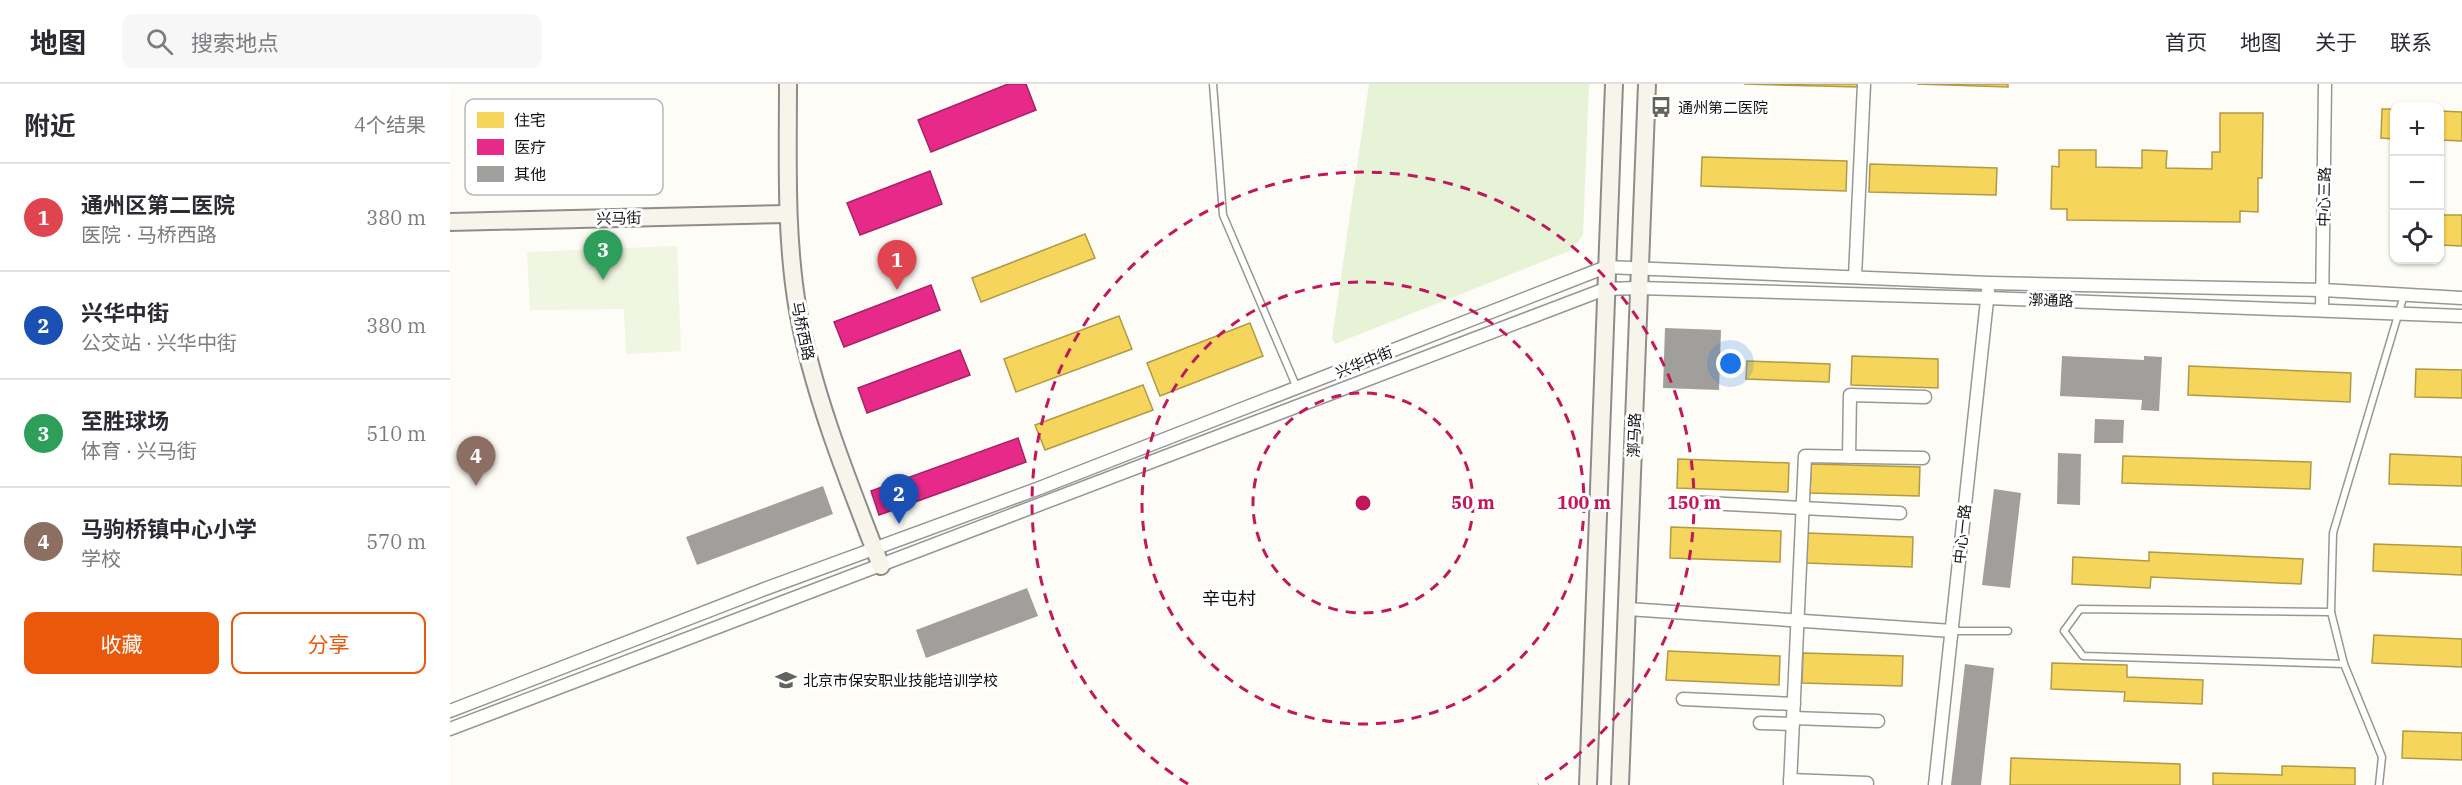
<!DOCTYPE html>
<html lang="zh">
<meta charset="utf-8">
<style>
:root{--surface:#fff;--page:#f7f7f7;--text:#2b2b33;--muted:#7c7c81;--line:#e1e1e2;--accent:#ea580c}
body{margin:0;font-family:"IBM Plex Serif","Noto Sans SC",serif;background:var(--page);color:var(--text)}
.controls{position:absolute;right:18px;top:18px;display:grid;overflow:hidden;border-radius:12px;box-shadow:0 2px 4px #0004}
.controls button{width:54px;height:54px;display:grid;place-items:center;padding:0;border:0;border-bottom:2px solid var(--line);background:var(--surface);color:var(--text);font:30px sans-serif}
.you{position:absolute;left:1281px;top:280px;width:21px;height:21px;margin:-15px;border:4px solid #fff;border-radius:50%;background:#1a73e8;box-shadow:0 0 0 9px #1a73e833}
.badge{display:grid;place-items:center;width:39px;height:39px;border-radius:50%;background:var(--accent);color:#fff;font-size:20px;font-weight:700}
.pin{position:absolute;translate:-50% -50px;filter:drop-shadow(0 2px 3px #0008)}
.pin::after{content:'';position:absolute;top:32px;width:21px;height:18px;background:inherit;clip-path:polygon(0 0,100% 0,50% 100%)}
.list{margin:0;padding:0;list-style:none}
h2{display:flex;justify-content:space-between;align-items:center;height:78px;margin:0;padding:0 24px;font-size:26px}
h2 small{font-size:20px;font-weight:400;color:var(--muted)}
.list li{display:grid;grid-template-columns:39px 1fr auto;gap:18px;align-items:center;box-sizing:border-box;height:108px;padding:0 24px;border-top:2px solid var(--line)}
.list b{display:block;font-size:22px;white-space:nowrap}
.list p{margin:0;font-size:20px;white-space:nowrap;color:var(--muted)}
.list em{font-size:20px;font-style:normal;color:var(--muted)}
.actions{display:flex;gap:12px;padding:18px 24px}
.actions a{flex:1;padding:14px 0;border:2px solid var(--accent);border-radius:12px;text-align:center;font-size:21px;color:var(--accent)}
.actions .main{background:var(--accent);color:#fff}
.icon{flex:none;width:33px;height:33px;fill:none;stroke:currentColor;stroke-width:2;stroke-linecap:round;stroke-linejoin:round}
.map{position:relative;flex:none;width:2012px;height:701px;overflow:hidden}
header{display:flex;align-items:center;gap:36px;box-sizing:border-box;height:84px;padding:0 30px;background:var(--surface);border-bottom:2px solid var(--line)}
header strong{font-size:28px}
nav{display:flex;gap:33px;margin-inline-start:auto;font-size:21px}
.search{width:420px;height:54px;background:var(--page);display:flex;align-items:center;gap:15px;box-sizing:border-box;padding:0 21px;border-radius:12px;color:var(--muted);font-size:22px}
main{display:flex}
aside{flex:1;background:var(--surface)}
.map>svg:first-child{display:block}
.green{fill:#e7f3d7}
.pitch{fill:#f0f6e1}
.homes{fill:#f6d55c;stroke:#b19a46;stroke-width:1.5}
.health{fill:#e7298a;stroke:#a72266;stroke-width:1.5}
.building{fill:#a19f9c}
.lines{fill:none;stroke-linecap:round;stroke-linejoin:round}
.lane-casing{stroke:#979795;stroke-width:9}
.street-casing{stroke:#979795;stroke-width:15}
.secondary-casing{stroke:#8e8d8b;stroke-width:20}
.lane{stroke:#fffffe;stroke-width:6}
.street{stroke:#fffffe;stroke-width:12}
.secondary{stroke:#f6f4eb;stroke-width:16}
.ring{fill:none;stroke:#c2185b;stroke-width:3;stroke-dasharray:10 8}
.labels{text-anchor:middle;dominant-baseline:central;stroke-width:6;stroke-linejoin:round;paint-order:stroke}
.poi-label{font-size:15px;fill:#111;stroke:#fff;text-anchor:start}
.street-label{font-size:15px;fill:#111;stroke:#fff}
.quarter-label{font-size:18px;fill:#111;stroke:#fff}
.key{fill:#fff;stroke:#b8b8b8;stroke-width:1.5}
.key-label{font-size:16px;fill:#111}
.centre{fill:#c2185b;stroke:#fff;stroke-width:3}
.ring-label{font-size:18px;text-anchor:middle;font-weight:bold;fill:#c2185b;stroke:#fff;stroke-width:6;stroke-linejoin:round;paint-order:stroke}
</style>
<header>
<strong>地图</strong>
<div class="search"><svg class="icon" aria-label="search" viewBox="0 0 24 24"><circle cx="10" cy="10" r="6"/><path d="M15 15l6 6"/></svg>搜索地点</div>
<nav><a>首页</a><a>地图</a><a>关于</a><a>联系</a></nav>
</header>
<main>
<aside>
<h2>附近<small>4个结果</small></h2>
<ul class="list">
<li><span class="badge" style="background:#e0444e">1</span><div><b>通州区第二医院</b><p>医院 · 马桥西路</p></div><em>380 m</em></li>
<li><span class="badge" style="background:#1a4fb4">2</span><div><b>兴华中街</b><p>公交站 · 兴华中街</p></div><em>380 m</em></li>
<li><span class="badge" style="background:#2e9e5b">3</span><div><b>至胜球场</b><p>体育 · 兴马街</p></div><em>510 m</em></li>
<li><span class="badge" style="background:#8d6e63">4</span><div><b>马驹桥镇中心小学</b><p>学校</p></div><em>570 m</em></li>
</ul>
<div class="actions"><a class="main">收藏</a><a>分享</a></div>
</aside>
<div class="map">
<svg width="2012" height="701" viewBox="0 0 2012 701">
<rect width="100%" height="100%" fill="#fdfcf7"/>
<path class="green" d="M919,0h220l-6,151 -11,15 -237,94 -3,-5z"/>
<path class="pitch" d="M227,162l4,105 -55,3 -2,-45 -94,1 -3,-58z"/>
<g class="homes">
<path d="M1294,0h115v3z"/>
<path d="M1467,0h91v3z"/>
<path d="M1932,25h12v30l-13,-1z"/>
<path d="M1990,27l22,1v29l-22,-1z"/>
<path d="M1770,29h43l-1,65h-4v34l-18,-1v11l-173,-2v-11h-16l1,-43 7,1v-17h37v17l46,1v-18l25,1 -1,17 46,1v-17h8z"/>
<path d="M1252,73l145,4 -1,30 -145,-5z"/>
<path d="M1420,80l127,4 -1,27 -127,-3z"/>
<path d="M1990,121h2v10h20v31l-22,-1z"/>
<path d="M635,150l10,24 -114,44 -9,-24z"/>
<path d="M669,232l13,33 -116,43 -12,-33z"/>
<path d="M800,239l13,33 -103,40 -13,-33z"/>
<path d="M1402,272l86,3v29l-87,-3z"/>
<path d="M1297,277l83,3 -1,18 -83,-3z"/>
<path d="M1739,282l162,7 -1,29 -162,-7z"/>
<path d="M1966,285l46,1v28l-47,-1z"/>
<path d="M693,301l10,25 -108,40 -10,-25z"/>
<path d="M1940,370l72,3v29l-73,-2z"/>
<path d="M1673,372l188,6 -1,27 -188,-6z"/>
<path d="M1228,375l111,4 -1,29 -111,-4z"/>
<path d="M1361,380l109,3 -1,29 -109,-3z"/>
<path d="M1221,443l110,4 -1,31 -110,-4z"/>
<path d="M1357,449l106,4 -1,30 -106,-4z"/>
<path d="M1924,460l88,3v28l-89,-4z"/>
<path d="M1699,468l154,7 -2,25 -150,-7 -1,11 -78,-4 1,-27 76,4z"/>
<path d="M1924,551l88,4v28l-90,-4z"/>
<path d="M1218,567l112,5 -1,29 -113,-5z"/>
<path d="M1353,569l100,3 -1,30 -100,-3z"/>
<path d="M1602,579l75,2v12l76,3 -1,24 -78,-3 1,-9 -74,-3z"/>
<path d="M1953,647l59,2v27l-60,-2z"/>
<path d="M1561,674l169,6v21h-170z"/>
<path d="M1832,682l73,2v17h-142v-12l69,2z"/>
</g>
<g class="health">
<path d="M558,0h18l10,26 -105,42 -13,-32z"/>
<path d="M480,87l12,33 -82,31 -13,-32z"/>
<path d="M481,201l9,25 -96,37 -10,-25z"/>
<path d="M510,266l10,25 -103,38 -9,-25z"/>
<path d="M568,354l8,24 -147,53 -8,-24z"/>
</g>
<g class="building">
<path d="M1215,244l56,2 -2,60 -56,-2z"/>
<path d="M1612,272l82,4v-4l18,1 -3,54 -18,-1 1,-10 -82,-4z"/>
<path d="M1645,335l29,1 -1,23h-29z"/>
<path d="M1608,369l23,1 -1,51 -23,-1z"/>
<path d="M373,402l10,28 -136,51 -11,-28z"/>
<path d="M1544,405l27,4 -11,95 -28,-3z"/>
<path d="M577,504l11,28 -112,42 -10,-28z"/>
<path d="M1515,580l29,4 -13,117h-30z"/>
</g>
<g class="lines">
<defs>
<g id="lane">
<path d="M763,0l10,131 74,173"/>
<path d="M1881,528l-251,-3 -16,22 19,25 261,8"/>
<path d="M1502,547h56"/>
<path d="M1929,701l3,-28 -38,-93 -13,-52 2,-79 71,-238"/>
</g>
<g id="street">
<path d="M1405,193l9,-193"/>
<path d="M1872,226l3,-226"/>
<path d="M1399,373l1,-62 75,2"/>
<path d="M1237,418l213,11"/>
<path d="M1178,525l324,22"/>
<path d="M1233,615l111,5"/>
<path d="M0,627l312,-121 275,-101 569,-222 383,16 334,7 139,8"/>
<path d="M1343,634l85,3"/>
<path d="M1310,639l33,1"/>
<path d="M0,645l1155,-440 34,-1 348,10 475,18"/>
<path d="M1340,696l77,3"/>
<path d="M1340,701l15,-329 118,2"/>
<path d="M1485,701l53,-494"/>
</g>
<g id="secondary">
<path d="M338,0c0,76 -3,152 10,227 16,87 51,172 83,255"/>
<path d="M0,138l338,-8"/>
<path d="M1138,701l26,-701"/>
<path d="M1170,701l27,-701"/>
</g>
</defs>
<use href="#lane" class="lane-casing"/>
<use href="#street" class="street-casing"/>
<use href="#secondary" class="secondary-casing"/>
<use href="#lane" class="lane"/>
<use href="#street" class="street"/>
<use href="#secondary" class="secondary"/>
</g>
<g class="ring">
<circle cx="913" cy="419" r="110"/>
<circle cx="913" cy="419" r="221"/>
<path d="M738 700A331 331 0 1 1 1088 700"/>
</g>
<defs>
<symbol id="bus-bare" viewBox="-9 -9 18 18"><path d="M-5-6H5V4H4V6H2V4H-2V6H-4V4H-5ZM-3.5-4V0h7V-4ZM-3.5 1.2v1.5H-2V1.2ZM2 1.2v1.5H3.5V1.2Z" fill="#646362" stroke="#fff" stroke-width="2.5" paint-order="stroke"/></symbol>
<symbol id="university-bare" viewBox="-9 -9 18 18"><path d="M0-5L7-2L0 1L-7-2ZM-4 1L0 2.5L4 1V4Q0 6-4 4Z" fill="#646362" stroke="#fff" stroke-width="2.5" paint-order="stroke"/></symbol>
</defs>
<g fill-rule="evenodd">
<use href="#bus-bare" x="1196" y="8" width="30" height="30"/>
<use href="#university-bare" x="321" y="581" width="30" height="30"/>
</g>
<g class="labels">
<g class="poi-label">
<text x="1228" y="23">通州第二医院</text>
<text x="353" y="596">北京市保安职业技能培训学校</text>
</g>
<g class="street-label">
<text transform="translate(1874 113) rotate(-89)">中心三路</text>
<text transform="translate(169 134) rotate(-1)">兴马街</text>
<text transform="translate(1601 216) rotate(2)">漷通路</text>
<text transform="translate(353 247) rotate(78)">马桥西路</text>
<text transform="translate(914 278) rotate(-22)">兴华中街</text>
<text transform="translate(1184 351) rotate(-88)">漷马路</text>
<text transform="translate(1512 450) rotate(-84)">中心一路</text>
</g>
<g class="quarter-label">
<text x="779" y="514">辛屯村</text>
</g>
</g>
<rect x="15" y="15" width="198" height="96" rx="9" class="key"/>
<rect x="27" y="28" width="27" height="16" fill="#f6d55c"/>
<rect x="27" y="55" width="27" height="16" fill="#e7298a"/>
<rect x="27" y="82" width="27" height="16" fill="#a19f9c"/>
<g class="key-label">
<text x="64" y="42">住宅</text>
<text x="64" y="69">医疗</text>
<text x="64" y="96">其他</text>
</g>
<circle cx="913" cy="419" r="9" class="centre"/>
<g class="ring-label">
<text x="1023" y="425">50 m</text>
<text x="1134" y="425">100 m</text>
<text x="1244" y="425">150 m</text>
</g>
</svg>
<div class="controls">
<button>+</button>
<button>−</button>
<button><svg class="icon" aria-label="locate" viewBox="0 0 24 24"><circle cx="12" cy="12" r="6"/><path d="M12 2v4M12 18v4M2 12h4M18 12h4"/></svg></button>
</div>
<div class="you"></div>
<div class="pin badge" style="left:447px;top:206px;background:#e0444e">1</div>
<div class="pin badge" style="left:449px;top:440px;background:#1a4fb4">2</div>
<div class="pin badge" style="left:153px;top:196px;background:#2e9e5b">3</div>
<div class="pin badge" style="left:26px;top:402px;background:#8d6e63">4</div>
</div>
</main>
